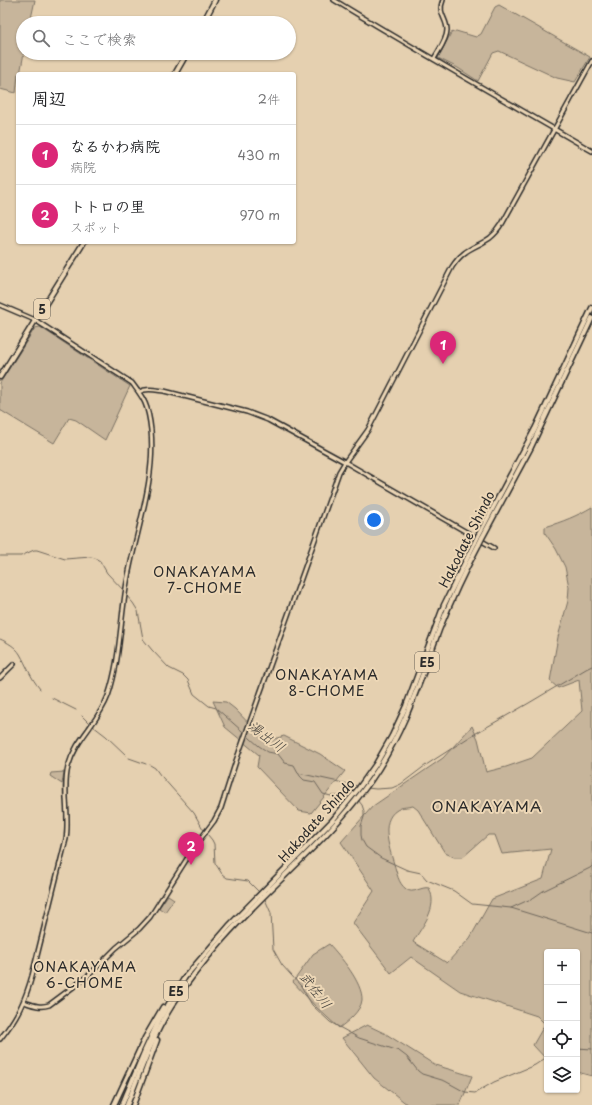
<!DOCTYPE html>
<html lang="ja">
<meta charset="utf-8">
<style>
:root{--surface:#fff;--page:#f6f6f6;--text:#202124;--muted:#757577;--line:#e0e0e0;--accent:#db2777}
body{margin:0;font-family:"Playpen Sans","Klee One",sans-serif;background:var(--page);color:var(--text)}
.controls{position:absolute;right:12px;bottom:12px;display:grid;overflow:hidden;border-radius:4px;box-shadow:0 1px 3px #0004}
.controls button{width:36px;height:36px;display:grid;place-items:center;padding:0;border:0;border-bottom:1px solid var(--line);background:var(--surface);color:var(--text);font:20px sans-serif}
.you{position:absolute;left:374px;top:520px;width:14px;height:14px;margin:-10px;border:3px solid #fff;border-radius:50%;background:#1a73e8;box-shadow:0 0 0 6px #1a73e833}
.badge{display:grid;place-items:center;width:26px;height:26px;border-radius:50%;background:var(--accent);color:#fff;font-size:13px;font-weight:700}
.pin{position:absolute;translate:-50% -33px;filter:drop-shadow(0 1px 2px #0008)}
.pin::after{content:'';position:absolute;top:21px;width:14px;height:12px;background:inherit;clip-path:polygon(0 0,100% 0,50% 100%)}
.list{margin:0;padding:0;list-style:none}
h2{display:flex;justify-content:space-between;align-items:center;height:52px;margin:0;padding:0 16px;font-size:17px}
h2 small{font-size:13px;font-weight:400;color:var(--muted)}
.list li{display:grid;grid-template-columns:26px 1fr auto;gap:12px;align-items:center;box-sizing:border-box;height:60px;padding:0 16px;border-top:1px solid var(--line)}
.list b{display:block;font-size:15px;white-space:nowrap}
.list p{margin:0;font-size:13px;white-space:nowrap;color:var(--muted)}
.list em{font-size:13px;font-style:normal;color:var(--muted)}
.icon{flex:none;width:22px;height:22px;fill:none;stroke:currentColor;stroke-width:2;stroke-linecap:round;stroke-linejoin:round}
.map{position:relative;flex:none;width:592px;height:1105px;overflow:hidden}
.search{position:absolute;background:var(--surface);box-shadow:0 1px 3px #0004;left:16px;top:16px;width:280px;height:44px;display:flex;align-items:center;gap:10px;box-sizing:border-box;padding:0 14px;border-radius:22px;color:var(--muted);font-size:15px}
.panel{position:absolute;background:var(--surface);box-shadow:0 1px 3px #0004;left:16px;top:72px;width:280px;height:172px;border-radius:4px}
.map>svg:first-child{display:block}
.green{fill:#c7b59b;stroke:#797063;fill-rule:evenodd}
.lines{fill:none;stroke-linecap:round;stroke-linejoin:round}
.stream{stroke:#6e665b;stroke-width:1}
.secondary-casing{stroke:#2b2b2b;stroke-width:6}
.highway-casing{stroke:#2b2b2b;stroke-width:7}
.secondary{stroke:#edd7b6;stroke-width:3}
.highway{stroke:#edd7b6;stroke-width:4}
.highway-bridge-casing{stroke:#2b2b2b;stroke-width:7;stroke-linecap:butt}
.highway-bridge{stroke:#edd7b6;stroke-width:4}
.labels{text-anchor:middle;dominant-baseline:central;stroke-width:4;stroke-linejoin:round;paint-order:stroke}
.shield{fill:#edd7b6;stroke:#655f55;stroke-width:1}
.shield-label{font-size:12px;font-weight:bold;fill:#2b2b2b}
.street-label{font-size:13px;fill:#2b2b2b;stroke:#edd7b6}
.neighbourhood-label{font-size:14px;letter-spacing:1px;fill:#2b2b2b;stroke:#edd7b6}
.water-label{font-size:14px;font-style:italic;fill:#47443f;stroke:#edd7b6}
.quarter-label{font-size:15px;letter-spacing:1px;fill:#2b2b2b;stroke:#edd7b6}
</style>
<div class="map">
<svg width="592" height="1105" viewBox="0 0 592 1105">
<rect width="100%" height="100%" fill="#e5d0b0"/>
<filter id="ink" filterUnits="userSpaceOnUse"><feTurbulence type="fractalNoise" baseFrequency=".025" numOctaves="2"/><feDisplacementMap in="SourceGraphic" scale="8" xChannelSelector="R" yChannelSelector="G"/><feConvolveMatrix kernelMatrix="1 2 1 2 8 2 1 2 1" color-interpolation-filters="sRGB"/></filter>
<g filter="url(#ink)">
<g class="green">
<path d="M0,0h35l-5,23h-7v30h1l-4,21h-2l-2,19 -16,-4z"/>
<path d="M499,5l91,52 -15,25 -18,-4 -58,-27 -6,2 -15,28 -20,-13 -20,-10 13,-25 5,-2 20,6 5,-3 14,-27z"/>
<path d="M40,327l90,59 -25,54 -29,-20 -7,-2 -15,25 -54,-33v-27l35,-55z"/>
<path d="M592,507v569l-15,-4v-120h-30v108l-14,-15 12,-21 -8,-8 -77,-25 -49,-34 -20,16 -38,-50 21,-32 -33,-49 32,-36 70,-48 29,-32 6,13 8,33 20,-5 26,-9 50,-47 -3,-31 -21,8 -8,-7 8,-44 10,-36 1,-14 -4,-20 -9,-18 -11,-16v-6c17,-5 32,-11 47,-20zM413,806l5,4 27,43 9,4h9l25,-22h7l7,19 49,-5 -8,30 -51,20 -22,39 -23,25 -34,-21c9,-16 26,-34 16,-54 -8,-2 -16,7 -23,1 -8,-6 -9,-16 -12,-25 -5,-17 -16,-47 7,-56 3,-1 8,-1 12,-2z"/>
<path d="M213,701l13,1 9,7 22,23 13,8 14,-4 36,18 25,17 -34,42 -12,-2 -42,-44 2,-12 -34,-28z"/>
<path d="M64,772l-2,12 -12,-8 1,-3z"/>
<path d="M168,895l6,4 -9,13 -6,-4z"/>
<path d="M329,944c11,12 34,39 33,56 -1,11 -15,22 -23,28l-23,-21 -23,-25 20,-28z"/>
<path d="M367,1025l19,9 49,31 37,11 -12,29h-52l-34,-27 -32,-40z"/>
</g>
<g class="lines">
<g class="stream">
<path d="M0,556h21l13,-6h3l28,9 26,-2 4,1 5,3 7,12 18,19"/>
<path d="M126,595l7,8 5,8 5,28 9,11 17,18 14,7 5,5 6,14 15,12 7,2 43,38 9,6 10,2 7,9 9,2 6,11 4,4 11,2 8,12 8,2h19"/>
<path d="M0,639c7,3 16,8 20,15 7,12 10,23 20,35"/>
<path d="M52,698l24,12"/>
<path d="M82,716l7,7"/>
<path d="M93,726l13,10 20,19"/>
<path d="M129,758l17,6"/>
<path d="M150,765l5,3 5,7"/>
<path d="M298,773l59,13"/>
<path d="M162,777l32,36 9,16 9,11 2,4 1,19 7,11 5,4 21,3 11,11"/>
<path d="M367,788l9,1 16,-1 9,-4 25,-19 45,-29 58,-33 57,-34 6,-3"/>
<path d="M358,800l4,5 2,6v6l-3,9v9l1,5 4,7 15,11 26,12 14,3 6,7 27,11 18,13 39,4 81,25"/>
<path d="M264,897l7,16 2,36 9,16 19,21 11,19 18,17 29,16 40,13 8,6 11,14 4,3 23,7 20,11 10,1 19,-11 41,-17 12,-8"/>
<path d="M511,908l22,-10 10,-7 47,-23 2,-2"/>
<path d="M577,1048l15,1"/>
</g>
<defs>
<g id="secondary">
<path d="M334,0c85,52 172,101 258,151"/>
<path d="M434,59c4,-8 13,-19 13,-29 0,-12 -10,-16 -4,-30"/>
<path d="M0,305l35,15 97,63c5,7 10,13 13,20 4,9 5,18 6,27 5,54 -17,105 -25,158 -6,36 -6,73 -18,108 -10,27 -32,42 -40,71 -6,23 2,48 -2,72l-34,137c-7,25 -15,42 -32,63"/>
<path d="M139,392c8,-4 16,-2 25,-1l83,21 21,8 77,42 149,86"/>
<path d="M0,678l14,-14"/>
<path d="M24,1002c9,3 16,6 25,3l39,-29 28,-28 23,-19 11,-12 45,-71 19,-25 7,-13 15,-47 103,-289 6,-10 23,-32 84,-163c12,-19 22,-18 38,-29 5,-4 9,-9 12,-14l90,-163"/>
</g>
<g id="highway">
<path d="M203,23l12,-23"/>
<path d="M175,74l12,-21"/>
<path d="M0,377l84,-135"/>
<path d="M478,536l57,-107 57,-121"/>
<path d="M482,538l49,-91 61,-129"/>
<path d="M114,1105l31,-67 18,-31"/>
<path d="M122,1105l23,-55 14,-30 26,-43 44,-51 103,-105 27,-33 17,-24 16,-28 14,-30 38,-101 31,-63"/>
<path d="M127,1105c13,-33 25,-68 44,-98 15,-24 33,-46 51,-67 48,-55 107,-100 149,-160 32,-46 49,-99 68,-150 12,-30 25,-58 40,-86"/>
<path d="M133,1105l24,-65"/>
</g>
</defs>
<use href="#secondary" class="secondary-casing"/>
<use href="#highway" class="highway-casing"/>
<use href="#secondary" class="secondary"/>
<use href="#highway" class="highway"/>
<defs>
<g id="highway-bridge">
<path d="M475,542l3,-6"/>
<path d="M479,544l3,-6"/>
</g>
</defs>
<use href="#highway-bridge" class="highway-bridge-casing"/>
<use href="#highway-bridge" class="highway-bridge"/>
</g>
</g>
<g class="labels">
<g class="shield">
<rect x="34" y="299" width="16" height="20" rx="3"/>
<rect x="415" y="652" width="24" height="20" rx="3"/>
<rect x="164" y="981" width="24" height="20" rx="3"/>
</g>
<g class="shield-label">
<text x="42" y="309">5</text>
<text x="427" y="662">E5</text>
<text x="176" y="991">E5</text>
</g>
<g class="street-label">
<text transform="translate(466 539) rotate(-63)">Hakodate Shindo</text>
<text transform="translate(316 820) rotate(-48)">Hakodate Shindo</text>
</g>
<g class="neighbourhood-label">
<text x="205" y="571">ONAKAYAMA<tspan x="205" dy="16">7-CHOME</tspan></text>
<text x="327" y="674">ONAKAYAMA<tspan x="327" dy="16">8-CHOME</tspan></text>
<text x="85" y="966">ONAKAYAMA<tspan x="85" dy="16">6-CHOME</tspan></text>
</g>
<g class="water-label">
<text transform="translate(267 736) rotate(37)">湯出川</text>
<text transform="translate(316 990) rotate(52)">武佐川</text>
</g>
<g class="quarter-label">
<text x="487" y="805">ONAKAYAMA</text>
</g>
</g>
</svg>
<div class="controls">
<button>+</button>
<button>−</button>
<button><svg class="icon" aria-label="locate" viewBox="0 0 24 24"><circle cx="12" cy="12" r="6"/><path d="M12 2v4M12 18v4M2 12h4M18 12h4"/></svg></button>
<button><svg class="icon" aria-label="layers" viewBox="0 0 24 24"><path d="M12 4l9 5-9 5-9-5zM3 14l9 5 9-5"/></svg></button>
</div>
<div class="you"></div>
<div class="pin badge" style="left:443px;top:364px">1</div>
<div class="pin badge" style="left:191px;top:865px">2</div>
<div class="search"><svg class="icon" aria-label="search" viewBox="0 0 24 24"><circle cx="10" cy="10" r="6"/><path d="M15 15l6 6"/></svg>ここで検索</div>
<section class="panel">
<h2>周辺<small>2件</small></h2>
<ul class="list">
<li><span class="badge">1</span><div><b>なるかわ病院</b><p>病院</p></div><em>430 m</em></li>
<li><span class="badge">2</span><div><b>トトロの里</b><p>スポット</p></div><em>970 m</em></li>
</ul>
</section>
</div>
